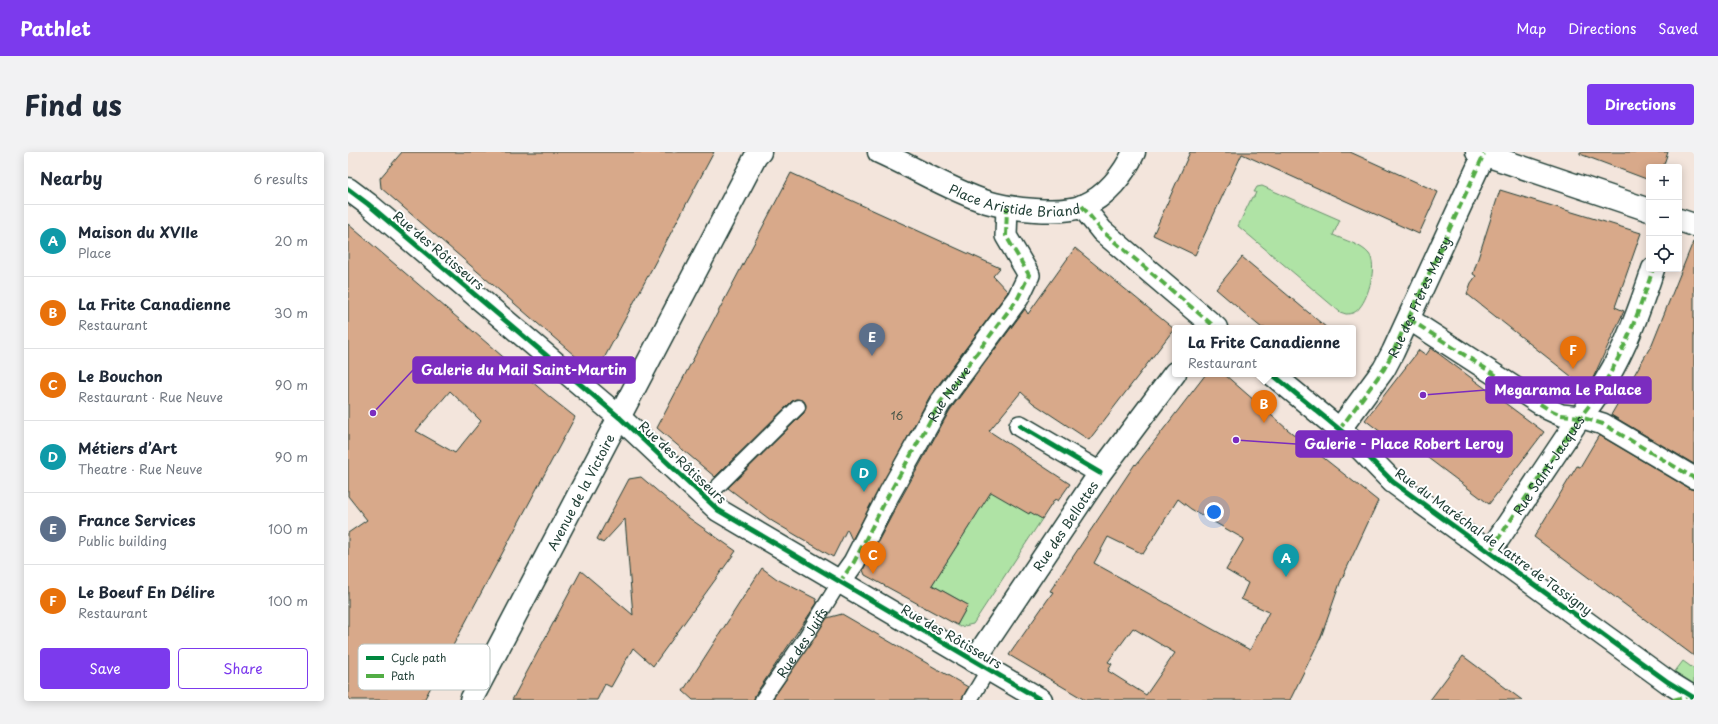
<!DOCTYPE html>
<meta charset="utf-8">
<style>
:root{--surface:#fff;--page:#f2f2f3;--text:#1f2937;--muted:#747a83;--line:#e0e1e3;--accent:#7c3aed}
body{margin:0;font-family:"Playpen Sans",sans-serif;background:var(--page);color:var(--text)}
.controls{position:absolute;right:12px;top:12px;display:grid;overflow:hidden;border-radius:4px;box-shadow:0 2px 10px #0003}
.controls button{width:36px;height:36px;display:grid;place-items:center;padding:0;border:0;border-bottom:1px solid var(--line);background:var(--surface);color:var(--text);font:20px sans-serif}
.you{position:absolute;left:866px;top:360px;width:14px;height:14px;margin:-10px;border:3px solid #fff;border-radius:50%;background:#1a73e8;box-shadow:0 0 0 6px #1a73e833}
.badge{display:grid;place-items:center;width:26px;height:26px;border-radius:50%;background:var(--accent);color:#fff;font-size:13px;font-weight:700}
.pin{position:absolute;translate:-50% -33px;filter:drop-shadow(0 1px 2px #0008)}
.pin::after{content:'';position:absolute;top:21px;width:14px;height:12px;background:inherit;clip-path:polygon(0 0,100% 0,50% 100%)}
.popup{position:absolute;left:824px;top:173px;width:184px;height:52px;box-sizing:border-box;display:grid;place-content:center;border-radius:4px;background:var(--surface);filter:drop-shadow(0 1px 3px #0005);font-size:13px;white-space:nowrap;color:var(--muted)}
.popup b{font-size:15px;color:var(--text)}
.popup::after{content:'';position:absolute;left:50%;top:100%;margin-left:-8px;border:8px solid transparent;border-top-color:var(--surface)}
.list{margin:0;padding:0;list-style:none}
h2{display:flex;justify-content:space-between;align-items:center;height:52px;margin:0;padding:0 16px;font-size:17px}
h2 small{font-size:13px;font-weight:400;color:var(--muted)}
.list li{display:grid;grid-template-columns:26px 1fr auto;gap:12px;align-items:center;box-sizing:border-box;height:72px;padding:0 16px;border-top:1px solid var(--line)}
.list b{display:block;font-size:15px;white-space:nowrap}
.list p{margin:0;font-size:13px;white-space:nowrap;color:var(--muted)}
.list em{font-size:13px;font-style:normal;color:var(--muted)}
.actions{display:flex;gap:8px;padding:12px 16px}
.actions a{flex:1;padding:9px 0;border:1px solid var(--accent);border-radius:4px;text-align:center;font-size:14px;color:var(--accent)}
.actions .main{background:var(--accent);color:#fff}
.icon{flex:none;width:22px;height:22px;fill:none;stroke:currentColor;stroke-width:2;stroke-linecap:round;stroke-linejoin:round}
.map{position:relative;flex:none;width:1346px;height:548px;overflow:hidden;border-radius:4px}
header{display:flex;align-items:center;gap:24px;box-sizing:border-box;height:56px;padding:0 20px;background:var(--accent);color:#fff}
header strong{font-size:19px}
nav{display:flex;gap:22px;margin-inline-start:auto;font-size:14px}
.intro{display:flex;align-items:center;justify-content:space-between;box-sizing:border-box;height:96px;padding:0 24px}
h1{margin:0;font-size:28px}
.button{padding:10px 18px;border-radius:4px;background:var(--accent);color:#fff;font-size:14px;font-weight:700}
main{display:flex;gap:24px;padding:0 24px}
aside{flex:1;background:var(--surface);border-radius:4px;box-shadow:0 2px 10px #0003}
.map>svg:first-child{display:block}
.green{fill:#afe3a5;stroke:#67906c}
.building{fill:#d8a98a;stroke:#1f3d34;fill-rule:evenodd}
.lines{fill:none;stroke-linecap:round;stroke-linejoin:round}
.service-casing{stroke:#1f3d34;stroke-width:17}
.pedestrian-casing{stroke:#1f3d34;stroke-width:24}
.minor-casing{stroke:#1f3d34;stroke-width:25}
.service{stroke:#fff;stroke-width:14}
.pedestrian{stroke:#fff;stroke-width:21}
.minor{stroke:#fff;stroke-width:22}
.quiet{stroke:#52ad45;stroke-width:4;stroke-dasharray:8 4;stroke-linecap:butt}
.cycleway-casing{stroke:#fff;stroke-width:8}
.cycleway{stroke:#00873e;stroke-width:5}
.labels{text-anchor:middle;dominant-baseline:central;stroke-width:4;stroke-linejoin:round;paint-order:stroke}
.number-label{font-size:11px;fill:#4d584a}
.street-label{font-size:13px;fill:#1f3d34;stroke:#fff}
.key{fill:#fff;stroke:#bcc5c2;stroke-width:1}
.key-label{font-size:11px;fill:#1f3d34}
.leader{fill:none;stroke:#7b2cbf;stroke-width:1.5}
.callout-dot{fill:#7b2cbf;stroke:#fff;stroke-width:1.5}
.callout{fill:#7b2cbf;stroke:#7b2cbf;stroke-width:1.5}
.callout-label{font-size:14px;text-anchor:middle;font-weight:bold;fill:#fff}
</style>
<header>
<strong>Pathlet</strong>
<nav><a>Map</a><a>Directions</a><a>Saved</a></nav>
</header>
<div class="intro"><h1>Find us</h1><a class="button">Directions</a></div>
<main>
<aside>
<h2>Nearby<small>6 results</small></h2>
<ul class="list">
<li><span class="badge" style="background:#0f9aa8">A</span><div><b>Maison du XVIIe</b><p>Place</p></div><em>20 m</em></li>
<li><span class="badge" style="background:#e8710a">B</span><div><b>La Frite Canadienne</b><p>Restaurant</p></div><em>30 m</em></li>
<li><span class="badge" style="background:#e8710a">C</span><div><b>Le Bouchon</b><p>Restaurant · Rue Neuve</p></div><em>90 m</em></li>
<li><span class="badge" style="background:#0f9aa8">D</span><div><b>Métiers d’Art</b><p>Theatre · Rue Neuve</p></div><em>90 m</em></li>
<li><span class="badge" style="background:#5c6f8a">E</span><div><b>France Services</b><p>Public building</p></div><em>100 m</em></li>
<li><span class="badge" style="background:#e8710a">F</span><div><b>Le Boeuf En Délire</b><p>Restaurant</p></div><em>100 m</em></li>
</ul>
<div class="actions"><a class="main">Save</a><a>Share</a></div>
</aside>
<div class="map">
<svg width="1346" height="548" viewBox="0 0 1346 548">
<rect width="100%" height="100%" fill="#f3e5dc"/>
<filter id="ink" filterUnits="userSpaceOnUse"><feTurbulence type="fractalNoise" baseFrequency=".025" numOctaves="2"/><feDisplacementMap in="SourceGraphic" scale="8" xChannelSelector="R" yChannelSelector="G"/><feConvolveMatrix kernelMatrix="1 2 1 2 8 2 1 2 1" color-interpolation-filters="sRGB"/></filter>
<g filter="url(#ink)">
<g class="green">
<path d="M914,34l78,34 -7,15c11,5 29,10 36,19 9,11 -1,44 -9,53 -3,5 -8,7 -14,7l-6,-2 -102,-86 14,-29h2l2,-5h-2l3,-5z"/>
<path d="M615,316l79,51 -69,105 -13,3 -3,-2 11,-20 -36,-20 45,-71z"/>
<path d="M1335,509l11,8v18l-21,-13z"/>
</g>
<g class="building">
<path d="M54,0h312l-113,212 -12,4 -208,-180 -1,-10z"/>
<path d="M842,0h160l88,40 -19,42 -177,-80 -47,101 -42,-20z"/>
<path d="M1232,0h88l-5,15h-14v13l-69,-26z"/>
<path d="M443,21l209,95 -7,8 15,16 -78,104 -78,144 -5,-11 -14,28 -61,-36 -44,-33 76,-75 2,-8 -2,-4 -8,-2 -4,2 -77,76 -58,-49z"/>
<path d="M1152,38l141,43 -26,74 9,4 -31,67 -7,10 -119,-94 4,-11 5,-7 -3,-2z"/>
<path d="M0,72l203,174 24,19 -151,283h-76v-167l19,-13 -19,-24zM102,239l31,30 -26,32 -39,-22z"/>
<path d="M1345,90h1v222l-83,-49 41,-71z"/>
<path d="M727,96l99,81 -85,111 -56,-37 -12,-11 -32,39 81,53 -12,17 -3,-2 -13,20 -12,-7 -1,2 -38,-22 -59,93 36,20 -11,20 -92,-50 -2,-5 37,-70 50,-90 75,-101 3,5z"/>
<path d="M894,105l85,71h-65l-5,-4 -41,-35z"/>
<path d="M1083,196l113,84 -55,72 -77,-58 -5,6 -42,-32 54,-70 7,5z"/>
<path d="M858,222h18l63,55 91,72 -38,82 -19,54 -31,63h-205l-76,-45 44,-63 -3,-1 85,-127 1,1zM830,347l13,10 53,30 -18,31 22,13 -7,16 28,13 -19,38 -156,-87 14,-26 35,17zM785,476l42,25 -29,42 -38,-24 4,-7 -4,-2z"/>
<path d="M1251,283l89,53 6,2v166l-160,-119 43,-71 3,1z"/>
<path d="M293,325l48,41 47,33 -83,115 -20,-18 -22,39 -6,-3 -8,16h-85l69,-129 52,44 -8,-96 -22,24 -6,-4 32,-60z"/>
<path d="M414,416l15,11 39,20 1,4 -62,92 -1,5h-61l-10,-9z"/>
<path d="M494,462l126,73 -6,13h-190l55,-82z"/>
<path d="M1115,504l59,44h-92z"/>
</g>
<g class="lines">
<defs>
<g id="service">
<path d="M357,347l93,-92"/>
<path id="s1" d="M414,548l43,-62 34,-55"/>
<path d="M622,548l18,-30"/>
</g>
<g id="pedestrian">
<path d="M1061,167l139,90 13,6 19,2 23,7 91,54"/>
<path d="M672,274l80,47"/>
<path id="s2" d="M491,431l15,-21 35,-68 51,-91 78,-105 11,-23 -23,-39 1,-29"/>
</g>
<g id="minor">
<path id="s3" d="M531,0c34,15 73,39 108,50 24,7 72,13 96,4 23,-9 41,-32 51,-54"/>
<path d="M1129,0l172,58"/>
<path d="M0,37l20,15 252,214 98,92 323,190"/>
<path d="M734,54l20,25 114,97"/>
<path d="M1331,68l15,5"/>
<path d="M924,222l79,65 42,43 275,200 26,16"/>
<path id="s4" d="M991,278l45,-61 9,-17 91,-198 3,-2"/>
<path id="s5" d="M1142,399l90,-134c36,-42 56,-96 73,-148"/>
<path id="s6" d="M626,509l126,-188 75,-100"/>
<path id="s7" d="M123,548l285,-544 4,-4"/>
</g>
</defs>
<use href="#service" class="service-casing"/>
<use href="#pedestrian" class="pedestrian-casing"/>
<use href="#minor" class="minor-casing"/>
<use href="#service" class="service"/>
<use href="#pedestrian" class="pedestrian"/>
<use href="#minor" class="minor"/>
<g class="quiet">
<path d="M734,54l20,25 114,97"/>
<path d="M1061,167l139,90 13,6 19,2 23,7 91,54"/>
<path d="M991,278l45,-61 9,-17 91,-198"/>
<path d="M1142,399l90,-134c36,-42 56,-96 73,-148"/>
<path d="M491,431l15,-21 35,-68 51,-91 78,-105 11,-23 -23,-39 1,-29"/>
<path d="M1325,548l16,-4"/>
</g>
<defs>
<g id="cycleway">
<path d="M0,37l20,15 252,214 98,92 323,190"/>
<path d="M924,222l79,65 42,43 275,200 26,16"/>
<path d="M672,274l80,47"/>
</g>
</defs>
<use href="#cycleway" class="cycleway-casing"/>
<use href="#cycleway" class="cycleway"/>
</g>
</g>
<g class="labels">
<g class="number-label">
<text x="549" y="263">16</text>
</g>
<g class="street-label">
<text stroke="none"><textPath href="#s3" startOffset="146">Place Aristide Briand</textPath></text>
<text transform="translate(91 98) rotate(40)">Rue des Rôtisseurs</text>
<text stroke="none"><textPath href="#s4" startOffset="156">Rue des Frères Marsy</textPath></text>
<text stroke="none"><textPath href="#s2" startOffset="219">Rue Neuve</textPath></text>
<text transform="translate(335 310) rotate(43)">Rue des Rôtisseurs</text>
<text stroke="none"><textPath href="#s5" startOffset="104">Rue Saint-Jacques</textPath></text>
<text stroke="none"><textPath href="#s7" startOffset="235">Avenue de la Victoire</textPath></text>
<text stroke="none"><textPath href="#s6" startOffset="163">Rue des Bellottes</textPath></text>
<text transform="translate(1146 389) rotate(36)">Rue du Maréchal de Lattre de Tassigny</text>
<text transform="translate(604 484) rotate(30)">Rue des Rôtisseurs</text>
<text stroke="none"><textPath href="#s1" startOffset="70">Rue des Juifs</textPath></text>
</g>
</g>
<rect x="10" y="492" width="132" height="46" rx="6" class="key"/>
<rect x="18" y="504" width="18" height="4" fill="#00873e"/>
<rect x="18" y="522" width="18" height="4" fill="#52ad45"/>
<g class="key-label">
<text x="43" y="510">Cycle path</text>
<text x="43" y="528">Path</text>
</g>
<path class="leader" d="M25 261L65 218M1075 243L1138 238M888 288L948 292"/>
<g class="callout-dot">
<circle cx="25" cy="261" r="4"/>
<circle cx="1075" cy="243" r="4"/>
<circle cx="888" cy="288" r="4"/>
</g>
<g class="callout">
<rect x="65" y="205" width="222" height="26" rx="4"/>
<rect x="1138" y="225" width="165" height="26" rx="4"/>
<rect x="948" y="279" width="216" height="26" rx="4"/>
</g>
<g class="callout-label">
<text x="176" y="223">Galerie du Mail Saint-Martin</text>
<text x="1220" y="243">Megarama Le Palace</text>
<text x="1056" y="297">Galerie - Place Robert Leroy</text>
</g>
</svg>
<div class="controls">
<button>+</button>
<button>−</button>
<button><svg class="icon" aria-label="locate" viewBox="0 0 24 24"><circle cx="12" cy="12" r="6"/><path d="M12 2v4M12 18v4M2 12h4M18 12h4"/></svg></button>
</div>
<div class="you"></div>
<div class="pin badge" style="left:938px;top:425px;background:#0f9aa8">A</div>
<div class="pin badge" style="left:916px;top:271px;background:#e8710a">B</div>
<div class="popup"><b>La Frite Canadienne</b>Restaurant</div>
<div class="pin badge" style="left:525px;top:422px;background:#e8710a">C</div>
<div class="pin badge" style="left:516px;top:340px;background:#0f9aa8">D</div>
<div class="pin badge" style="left:524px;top:204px;background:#5c6f8a">E</div>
<div class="pin badge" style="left:1225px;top:217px;background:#e8710a">F</div>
</div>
</main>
